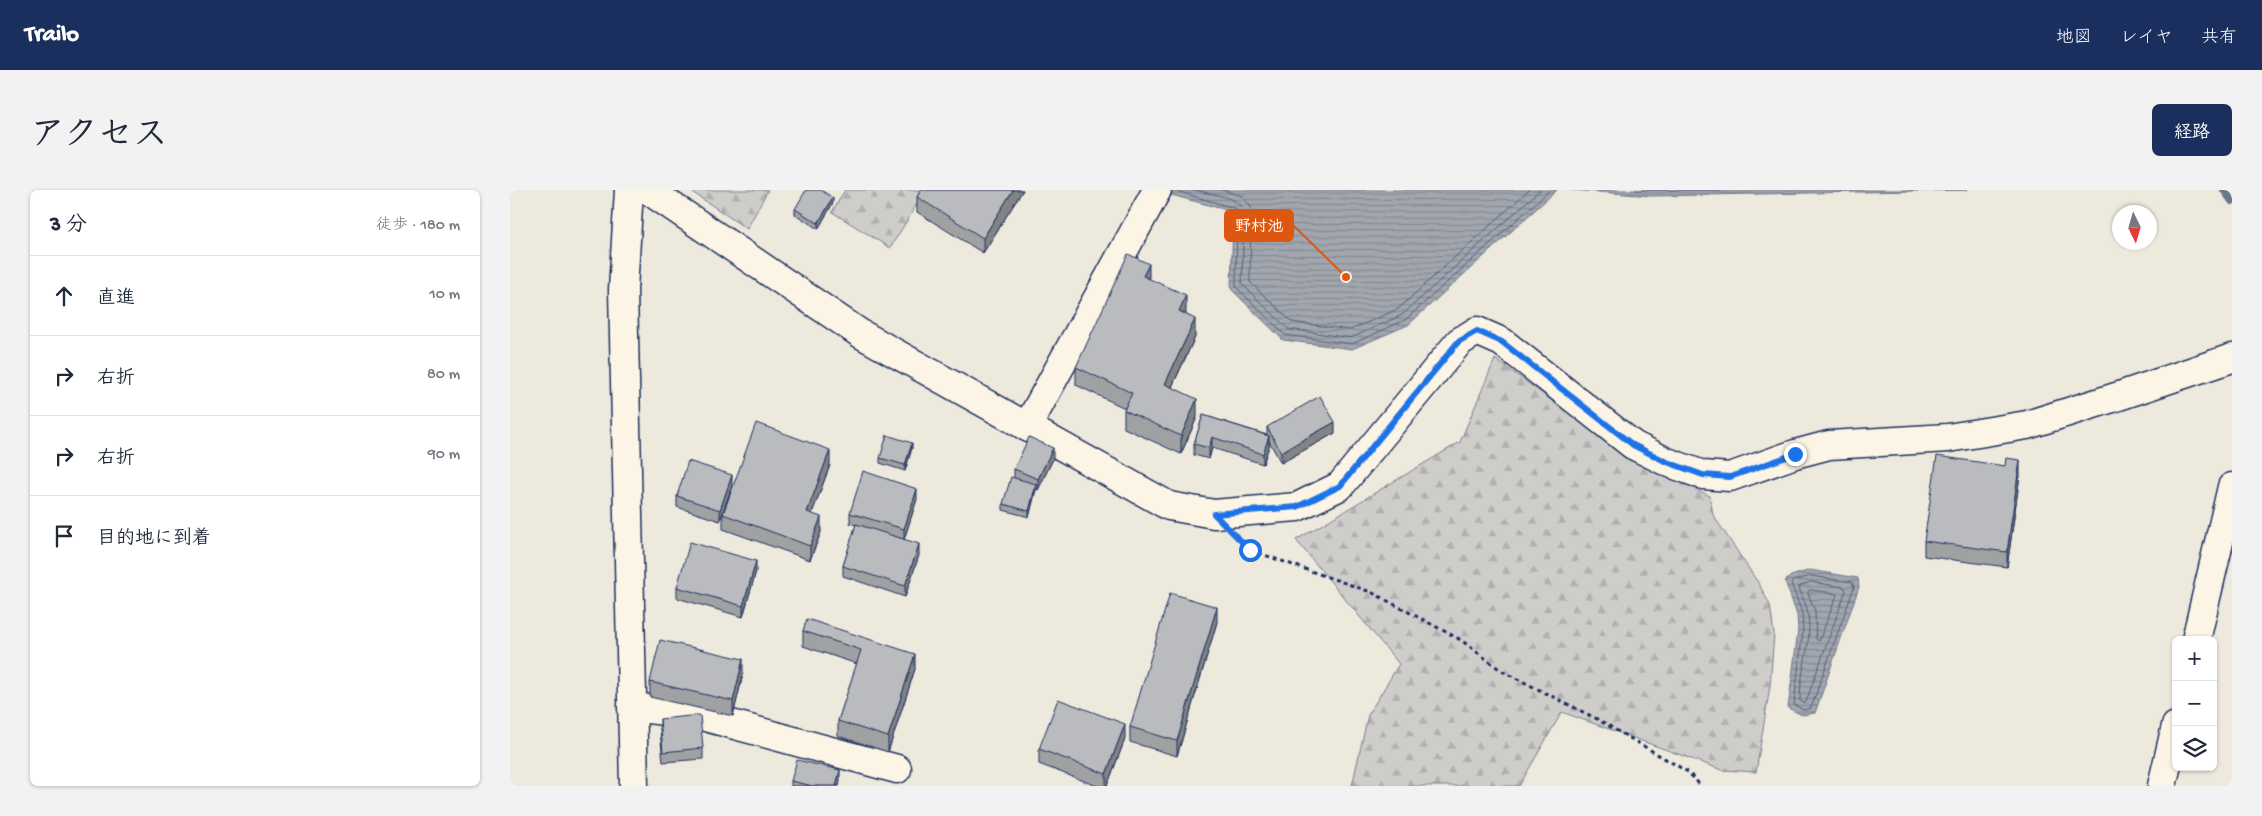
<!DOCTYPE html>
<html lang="ja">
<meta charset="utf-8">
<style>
:root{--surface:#fff;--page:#f2f2f3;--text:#1f2937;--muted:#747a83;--line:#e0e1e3;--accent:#1b2f5e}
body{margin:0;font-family:"Gochi Hand","Klee One",sans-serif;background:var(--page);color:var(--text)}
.controls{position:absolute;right:15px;bottom:15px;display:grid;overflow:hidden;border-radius:8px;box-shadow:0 1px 4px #0004}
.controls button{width:45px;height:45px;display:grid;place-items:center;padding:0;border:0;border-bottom:1px solid var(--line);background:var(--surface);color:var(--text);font:25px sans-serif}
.compass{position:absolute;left:1602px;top:15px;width:45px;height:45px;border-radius:50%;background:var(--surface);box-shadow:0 1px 4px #0004;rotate:175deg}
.stop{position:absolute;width:15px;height:15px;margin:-11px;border:4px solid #1a73e8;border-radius:50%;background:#fff}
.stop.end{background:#1a73e8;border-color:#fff;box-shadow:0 1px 5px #0008}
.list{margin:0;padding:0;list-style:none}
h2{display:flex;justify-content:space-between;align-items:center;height:65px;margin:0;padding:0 20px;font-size:21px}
h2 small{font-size:16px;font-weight:400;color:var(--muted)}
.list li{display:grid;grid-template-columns:32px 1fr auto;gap:15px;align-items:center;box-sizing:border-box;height:80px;padding:0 20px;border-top:1px solid var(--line)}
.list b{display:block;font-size:19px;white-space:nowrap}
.list em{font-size:16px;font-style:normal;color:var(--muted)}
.icon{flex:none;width:28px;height:28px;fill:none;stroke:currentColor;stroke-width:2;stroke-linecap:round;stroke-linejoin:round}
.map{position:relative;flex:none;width:1722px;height:596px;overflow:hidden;border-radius:8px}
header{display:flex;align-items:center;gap:30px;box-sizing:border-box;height:70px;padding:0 25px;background:var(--accent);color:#fff}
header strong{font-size:24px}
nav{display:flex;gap:28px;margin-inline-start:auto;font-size:18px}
.intro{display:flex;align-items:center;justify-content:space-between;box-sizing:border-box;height:120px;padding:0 30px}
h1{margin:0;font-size:35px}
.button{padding:12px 22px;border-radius:8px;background:var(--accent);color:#fff;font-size:18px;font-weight:700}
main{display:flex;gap:30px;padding:0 30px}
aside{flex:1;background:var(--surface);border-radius:8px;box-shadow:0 1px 4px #0004}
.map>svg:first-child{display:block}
.forest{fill:url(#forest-firs);stroke:#757e94}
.water{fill:url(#water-rules);stroke:#6c778f}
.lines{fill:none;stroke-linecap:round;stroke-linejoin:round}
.shore{stroke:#515f7e;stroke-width:1}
.stream{stroke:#6c778f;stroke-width:8}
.minor-casing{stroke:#1b2f5e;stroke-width:31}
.path{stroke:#1b2f5e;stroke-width:3;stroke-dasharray:4 4;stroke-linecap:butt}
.minor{stroke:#fcf5e5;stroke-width:28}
.wall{fill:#a0a1a3;stroke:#1b2f5e}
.shaded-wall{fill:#828385;stroke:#1b2f5e}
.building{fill:#babbbe;stroke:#1b2f5e}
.route{stroke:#1a73e8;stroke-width:6}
.leader{fill:none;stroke:#de5710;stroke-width:2}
.callout-dot{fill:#de5710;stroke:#fcf5e5;stroke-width:2}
.callout{fill:#de5710;stroke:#de5710;stroke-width:2}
.callout-label{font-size:16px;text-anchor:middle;font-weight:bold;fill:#fff}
</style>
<header>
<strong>Trailo</strong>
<nav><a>地図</a><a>レイヤ</a><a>共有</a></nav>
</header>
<div class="intro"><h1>アクセス</h1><a class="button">経路</a></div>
<main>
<aside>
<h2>3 分<small>徒歩 · 180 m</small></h2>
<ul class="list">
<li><svg class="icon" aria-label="ahead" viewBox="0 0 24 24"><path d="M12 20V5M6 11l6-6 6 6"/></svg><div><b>直進</b></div><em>10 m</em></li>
<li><svg class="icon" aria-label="right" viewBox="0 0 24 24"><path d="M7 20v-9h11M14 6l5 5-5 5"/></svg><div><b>右折</b></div><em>80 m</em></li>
<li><svg class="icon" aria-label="right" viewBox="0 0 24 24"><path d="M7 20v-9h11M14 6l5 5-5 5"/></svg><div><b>右折</b></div><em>90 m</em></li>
<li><svg class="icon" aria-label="arrive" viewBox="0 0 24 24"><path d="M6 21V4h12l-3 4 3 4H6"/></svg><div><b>目的地に到着</b></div></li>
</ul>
</aside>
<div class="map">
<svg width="1722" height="596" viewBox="0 0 1722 596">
<defs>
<pattern id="forest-firs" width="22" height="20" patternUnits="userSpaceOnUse" patternTransform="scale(1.25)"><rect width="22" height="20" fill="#cfcdca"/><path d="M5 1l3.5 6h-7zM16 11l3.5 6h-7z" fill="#b1b0b0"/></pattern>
<pattern id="water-rules" width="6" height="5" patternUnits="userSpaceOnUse" patternTransform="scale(1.25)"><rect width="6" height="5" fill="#a2a7af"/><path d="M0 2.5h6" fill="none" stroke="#838892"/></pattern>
</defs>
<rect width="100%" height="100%" fill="#eee9dd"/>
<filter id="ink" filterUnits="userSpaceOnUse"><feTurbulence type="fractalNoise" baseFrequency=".02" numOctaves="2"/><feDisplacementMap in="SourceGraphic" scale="10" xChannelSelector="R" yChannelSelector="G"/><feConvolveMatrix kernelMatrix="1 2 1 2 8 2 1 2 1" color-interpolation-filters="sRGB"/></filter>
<g filter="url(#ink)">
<g class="forest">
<path d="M179,0h79l-21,39z"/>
<path d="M335,0h81l-36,58 -58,-36z"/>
<path d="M985,169l138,101 77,36 3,19 46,69 11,21 4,29 -4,52 -14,86 -34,-2 -160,-58 -43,74h-167l16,-71 31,-51 -103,-124 164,-98z"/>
</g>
<g class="water">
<path d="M658,0h389l-149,135 -56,24 -69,-9 -52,-51 2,-77 -65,-18z"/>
<path d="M1062,0h395l-315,6z"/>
<path d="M1300,380l48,8 1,9 -44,126 -13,2 -14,-7 10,-78 -1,-15 -12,-34 6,-5z"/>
</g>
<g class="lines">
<g class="shore">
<path d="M663,0l64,19 -1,78 49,48 67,9 53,-24 145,-130"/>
<path d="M684,0c15,4 47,6 50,23l-2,71 46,45 63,9 51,-23 138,-125"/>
<path d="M712,0l20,6 9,11 -1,75 42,40 58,8 48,-21 131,-119"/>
<path d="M1125,0h88"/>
<path d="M1301,386l41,6 2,5 -43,121 -8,2 -9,-6 9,-74 -1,-17 -11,-30 2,-2z"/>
<path d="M1301,392l33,5 2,3 -40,112 -2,1 -4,-2c-1,-29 13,-57 8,-87 -1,-9 -7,-18 -9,-27z"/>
<path d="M1300,400l24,3 3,2 -18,46 -3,-2 -1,-28 -7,-18z"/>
</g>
<path class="stream" d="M1714,0l8,11"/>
<defs>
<g id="minor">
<path d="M119,0l-6,100 11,496"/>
<path d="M138,0l213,144 308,172 45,8 83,-7 43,-21 119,-144 18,-11 25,11 131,103 34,17 36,13 27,2 65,-23 34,-9 119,-7 79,-13 92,-29 113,-38"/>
<path d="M517,237l130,-237"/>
<path d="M1686,450l36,-153"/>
<path d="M122,517l66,8 199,54"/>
<path d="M1652,596l14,-60"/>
</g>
</defs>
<use href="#minor" class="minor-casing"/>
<path class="path" d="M730,349l10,11 121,42 90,48 41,31 95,48 91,53 13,14"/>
<use href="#minor" class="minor"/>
</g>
<g class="wall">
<path d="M411,0h102l-40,63 -66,-41v-15z"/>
<path d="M323,13l-15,26 -23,-15v-5z"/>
<path d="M639,88l37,36 9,23 -23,50 25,30 -16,37 -57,-26v-18l1,-2 -49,-23v-18z"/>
<path d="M693,225l64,20v-8l68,6 -54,30 -12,-22v5l-6,18 -51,-16 -3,11 -15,-4v-11z"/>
<path d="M402,258l-7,23 -25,-8v-5z"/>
<path d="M543,269l-15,31 -2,-1 -7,28 -26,-7v-6l11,-26v-9z"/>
<path d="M320,275l-18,48 9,19 -11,28 -87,-31v-15z"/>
<path d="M1510,285l-13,92 -83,-11v-15z"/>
<path d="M222,296l-12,35 -43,-14v-11z"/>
<path d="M407,309l-13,40 15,16 -14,42 -62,-21v-10l13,-41 -6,-2v-10z"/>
<path d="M246,381l-13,46 -66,-19v-11z"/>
<path d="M297,429l108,50 -27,83 -50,-16v-15l19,-57 -54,-18v-15z"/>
<path d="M707,432l-40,134 -47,-14v-15z"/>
<path d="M233,484l-10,42 -83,-19v-15z"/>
<path d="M150,529l43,29v11l-40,3 -3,-32z"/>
<path d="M615,549l-18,47h-10l-58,-22v-15z"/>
<path d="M281,591h49l-1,5h-48z"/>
</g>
<g class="shaded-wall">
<path d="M503,0h10l-40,63v-15z"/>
<path d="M323,8v5l-15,26v-6z"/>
<path d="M639,74v18l-6,-6z"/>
<path d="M676,105v19l-7,16v-19z"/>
<path d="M685,129v18l-30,65v-18z"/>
<path d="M687,209v18l-16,37v-18z"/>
<path d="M825,232v11l-54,30v-11z"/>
<path d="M759,246v10l-6,18v-10z"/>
<path d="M702,247v11l-3,11v-11z"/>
<path d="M402,253v5l-7,23v-6z"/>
<path d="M543,258v11l-15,31v-11z"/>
<path d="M320,260v15l-23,62v-15z"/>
<path d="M1510,270v15l-13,92v-15z"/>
<path d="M222,285v11l-12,35v-11z"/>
<path d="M526,294v6l-7,27v-6z"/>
<path d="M407,299v10l-13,41v-11z"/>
<path d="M311,327v15l-11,28v-14z"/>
<path d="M409,354v11l-14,42v-11z"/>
<path d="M246,371v10l-13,46v-11z"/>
<path d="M707,417v15l-40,134v-15z"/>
<path d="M405,464v15l-27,83v-15z"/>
<path d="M233,469v15l-10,42v-15z"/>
<path d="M615,534v15l-18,47h-1v-12z"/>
<path d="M330,580v11l-1,5h-3z"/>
</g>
<g class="building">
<path d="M296,0h15l12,8 -15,25 -23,-14z"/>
<path d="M411,0h92l-30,48 -66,-41z"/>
<path d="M618,64l21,10 -6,12 43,19 -7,16 16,8 -30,65 32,15 -16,37 -57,-26 8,-17 -56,-26z"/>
<path d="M810,206l15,26 -54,30 -14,-25z"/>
<path d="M693,225l66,21 -6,18 -51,-17 -3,11 -15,-4z"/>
<path d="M246,233l74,27 -23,62 14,5 -11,29 -87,-32z"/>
<path d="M377,245l25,8 -7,22 -25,-7z"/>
<path d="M519,247l24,11 -15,31 -24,-10z"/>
<path d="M1427,266l68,10 1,-8 14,2 -13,92 -83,-11z"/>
<path d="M178,271l44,14 -12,35 -43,-14z"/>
<path d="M353,281l54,18 -13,40 -54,-16z"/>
<path d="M501,287l25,7 -7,27 -26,-7z"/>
<path d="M346,334l63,20 -14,42 -62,-20z"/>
<path d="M180,352l66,19 -13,45 -66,-19z"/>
<path d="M660,403l47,14 -40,134 -47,-14z"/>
<path d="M297,429l108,35 -27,83 -50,-16 23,-71 -58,-19z"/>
<path d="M150,450l83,19 -10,42 -83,-19z"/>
<path d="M548,509l67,25 -19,50 -67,-25z"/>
<path d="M190,525l3,33 -40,4 -3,-33z"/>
<path d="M287,570l43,10 -4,16h-23l-22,-5z"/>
</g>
</g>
<g class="lines" filter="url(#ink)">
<path class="route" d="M740,360l-36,-36 83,-7 43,-21 118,-144 19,-11 25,11 131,103 34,17 36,13 27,2 65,-23"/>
</g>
<path class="leader" d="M836 87L783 35"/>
<circle class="callout-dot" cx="836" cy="87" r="5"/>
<rect class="callout" x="715" y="20" width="68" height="31" rx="5"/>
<g class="callout-label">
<text x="749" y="41">野村池</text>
</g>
</svg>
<div class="controls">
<button>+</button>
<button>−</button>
<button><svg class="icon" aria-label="layers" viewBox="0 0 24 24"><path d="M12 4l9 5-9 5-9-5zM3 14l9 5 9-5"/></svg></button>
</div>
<svg class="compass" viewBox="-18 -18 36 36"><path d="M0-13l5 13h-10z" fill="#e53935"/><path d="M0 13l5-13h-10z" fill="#747a83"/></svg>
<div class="stop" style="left:740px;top:360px"></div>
<div class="stop end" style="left:1285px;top:264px"></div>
</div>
</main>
